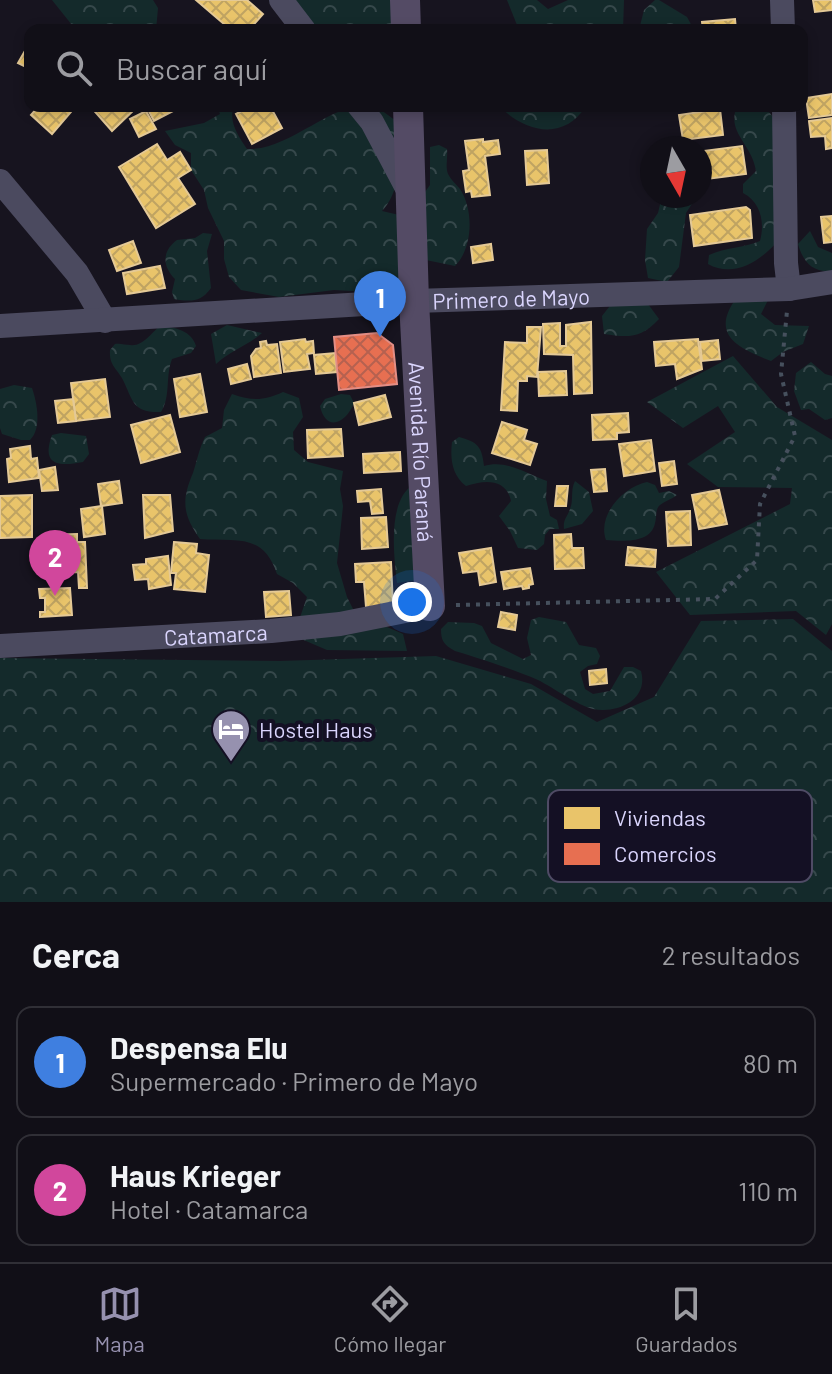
<!DOCTYPE html>
<html lang="es">
<meta charset="utf-8">
<style>
:root{--surface:#110f17;--page:#1e1d24;--text:#f1f3f6;--muted:#9c9ca1;--line:#302f36;--accent:#9691af}
body{margin:0;font-family:Barlow,sans-serif;background:var(--page);color:var(--text)}
.compass{position:absolute;left:640px;top:136px;width:72px;height:72px;border-radius:50%;background:var(--surface);box-shadow:0 4px 12px #0003;rotate:171deg}
.you{position:absolute;left:412px;top:602px;width:28px;height:28px;margin:-20px;border:6px solid #fff;border-radius:50%;background:#1a73e8;box-shadow:0 0 0 12px #1a73e833}
.badge{display:grid;place-items:center;width:52px;height:52px;border-radius:50%;background:var(--accent);color:#fff;font-size:26px;font-weight:700}
.pin{position:absolute;translate:-50% -66px;filter:drop-shadow(0 2px 4px #0008)}
.pin::after{content:'';position:absolute;top:42px;width:28px;height:24px;background:inherit;clip-path:polygon(0 0,100% 0,50% 100%)}
.list{margin:0;padding:0;list-style:none}
h2{display:flex;justify-content:space-between;align-items:center;height:104px;margin:0;padding:0 32px;font-size:34px}
h2 small{font-size:26px;font-weight:400;color:var(--muted)}
.list li{display:grid;grid-template-columns:52px 1fr auto;gap:24px;align-items:center;box-sizing:border-box;height:112px;margin:0 16px 16px;padding:0 16px;border:2px solid var(--line);border-radius:16px}
.list b{display:block;font-size:30px;white-space:nowrap}
.list p{margin:0;font-size:26px;white-space:nowrap;color:var(--muted)}
.list em{font-size:26px;font-style:normal;color:var(--muted)}
.icon{flex:none;width:44px;height:44px;fill:none;stroke:currentColor;stroke-width:2;stroke-linecap:round;stroke-linejoin:round}
.map{position:relative;flex:none;width:832px;height:902px;overflow:hidden}
.search{position:absolute;background:var(--surface);box-shadow:0 4px 12px #0003;left:24px;right:24px;top:24px;height:88px;display:flex;align-items:center;gap:20px;box-sizing:border-box;padding:0 28px;border-radius:16px;color:var(--muted);font-size:30px}
.sheet{height:360px;background:var(--surface)}
nav{display:flex;justify-content:space-around;align-items:center;box-sizing:border-box;height:112px;border-top:2px solid var(--line);background:var(--surface);font-size:22px;color:var(--muted)}
nav a{display:grid;justify-items:center;gap:4px}
nav .on{color:var(--accent)}
.map>svg:first-child{display:block}
.forest{fill:url(#forest-crowns)}
.homes{fill:url(#homes-cross-hatch);stroke:#e4c996;stroke-width:2}
.shops{fill:url(#shops-cross-hatch);stroke:#e38e85;stroke-width:2}
.lines{fill:none;stroke-linecap:round;stroke-linejoin:round}
.path{stroke:#46505d;stroke-width:4;stroke-dasharray:4 6;stroke-linecap:butt}
.minor{stroke:#4b4a5f;stroke-width:24}
.major{stroke:#544b65;stroke-width:30}
.labels{text-anchor:middle;dominant-baseline:central;stroke-width:8;stroke-linejoin:round;paint-order:stroke}
.street-label{font-size:22px;fill:#dad5fd;stroke:#141024}
.poi-label{font-size:22px;fill:#dad5fd;stroke:#141024;text-anchor:start}
.key{fill:#141024;stroke:#4f4b65;stroke-width:2}
.key-label{font-size:22px;fill:#dad5fd}
</style>
<div class="map">
<svg width="832" height="902" viewBox="0 0 832 902">
<defs>
<pattern id="forest-crowns" width="20" height="18" patternUnits="userSpaceOnUse" patternTransform="scale(2)"><rect width="20" height="18" fill="#142a2b"/><path d="M2 6a3 3 0 1 1 6 0M12 15a3 3 0 1 1 6 0" fill="none" stroke="#36484b"/></pattern>
<pattern id="homes-cross-hatch" width="8" height="8" patternUnits="userSpaceOnUse" patternTransform="scale(2)"><rect width="8" height="8" fill="#e9c46a"/><path d="M0 0l8 8M0 8l8-8" fill="none" stroke="#bfa362"/></pattern>
<pattern id="shops-cross-hatch" width="8" height="8" patternUnits="userSpaceOnUse" patternTransform="scale(2)"><rect width="8" height="8" fill="#e76f51"/><path d="M0 0l8 8M0 8l8-8" fill="none" stroke="#b56150"/></pattern>
</defs>
<rect width="100%" height="100%" fill="#17141f"/>
<g class="forest">
<path d="M52,0h101l5,8 -2,22h-80z"/>
<path d="M292,0h114l3,30h-123l4,-28z"/>
<path d="M507,0h30l11,9 20,-9h56l-1,30h-104z"/>
<path d="M655,0h4l28,17 7,13h-55l5,-20z"/>
<path d="M217,106h17c-6,15 4,30 13,43 43,2 89,-51 125,-43 9,2 19,12 27,17 0,30 4,66 -17,88l17,4 5,68 -15,10 -55,-3 -55,7 -38,-7 -12,-13 -5,-18v-18l-16,-33 -4,-18 -13,-20v-17l-16,-8 -10,-14 39,-8 16,-9z"/>
<path d="M499,106h87c-23,36 -61,26 -87,0z"/>
<path d="M748,106c12,0 18,1 25,11l3,126c-17,19 -43,35 -68,21l1,-9c17,-8 35,-7 51,-14 5,-18 1,-39 -17,-48v-9l13,-13c-4,-26 -26,-36 -21,-59z"/>
<path d="M439,145l8,4c1,8 -2,17 1,25 3,6 8,10 12,15 14,21 13,59 -5,77l-29,-6 -6,-61 10,-14v-38z"/>
<path d="M662,196h35l-11,17 -7,54 -12,15 -19,-4 -3,-18 2,-31 11,-16z"/>
<path d="M810,231l8,16 14,6v18c-19,2 -29,-9 -34,-27z"/>
<path d="M203,233l9,1 -5,17 4,37c-10,14 -20,14 -37,11l-2,-7 3,-13c-13,-13 -13,-28 2,-39l18,-2z"/>
<path d="M737,297l32,1 -8,16 14,11 34,1 -6,18 -20,8 -12,9c-33,-13 -62,-26 -34,-64z"/>
<path d="M613,302l35,2 11,15c-18,19 -30,19 -55,15l-2,-18z"/>
<path d="M227,325l35,8c-15,13 -32,18 -46,31l-5,-30z"/>
<path d="M160,326c15,1 32,5 36,20l-5,7 -19,6c-7,18 -1,37 -11,53 -29,1 -28,-12 -38,-32 -6,-12 -14,-14 -13,-30l5,-6c5,-1 10,1 15,1 13,2 21,-12 30,-19z"/>
<path d="M733,356l44,51 55,33v184l-6,11 -30,-24 -106,4 -34,-43 134,-68 2,-16 -74,-1 -31,-23 48,-32 -17,-26 -35,22 -36,-26z"/>
<path d="M811,362l14,12 7,2v42l-7,2 -16,-11 -8,1 -7,-19 2,-18z"/>
<path d="M14,385l18,3c5,15 10,40 -2,52h-9l-19,-6 -2,-6v-39z"/>
<path d="M283,392l16,6 4,19 -10,15 1,18 14,12 35,9 -3,18 3,17 -6,57 10,34 8,16 48,21 4,17 -80,-1 -35,-15 3,-3 12,-35 -14,-14 -16,-9c-14,-42 -41,-32 -77,-35 -17,-24 -19,-38 -7,-66 4,-12 6,-24 12,-36l17,-9 2,-18 8,-16c20,7 32,7 51,-2z"/>
<path d="M341,394l9,1 4,8c-8,20 -28,30 -34,3l5,-7z"/>
<path d="M61,433l25,3 3,18 -6,8c-25,5 -42,3 -31,-27z"/>
<path d="M459,437c19,5 23,10 25,29 22,-7 43,8 63,15l-1,18 4,17 7,4 2,9h-9l-5,6 -1,9 -7,6 -19,-2 -8,-17 -11,-15 12,-15c-5,-23 -27,-21 -45,-15 -14,-11 -16,-27 -14,-44z"/>
<path d="M575,481l14,11 4,19 -11,13 -18,5c-1,-10 3,-11 6,-20 4,-9 0,-18 5,-28z"/>
<path d="M647,482l8,3 4,8 10,-2 8,4c-5,4 -12,6 -17,10 -5,4 -3,12 -5,18 -4,21 -33,18 -49,17 -9,-25 17,-53 41,-58z"/>
<path d="M413,485l3,95 -19,3c-3,-27 -10,-82 16,-98z"/>
<path d="M539,617l27,5 13,23 17,3 4,8 -3,8 -9,2 -8,6 5,17 8,5 17,-3 14,-24h9l8,4c8,29 -24,43 -48,38 -16,-4 -39,-21 -55,-29 -23,-10 -59,-22 -83,-29 -11,-6 -14,-10 -14,-22l7,-7 26,1 8,3 9,17 32,16 8,-4 -4,-17 4,-18z"/>
<path d="M793,619l39,32v251h-832v-244l280,3 156,-5 95,28 66,38 57,-25 47,-76z"/>
</g>
<g class="homes">
<path d="M196,0h51l16,14 -14,16h-18z"/>
<path d="M813,0h19v10l-17,2z"/>
<path d="M735,19l1,11h-33l-1,-8z"/>
<path d="M30,42v27l-12,-6z"/>
<path d="M832,94v21l-23,3 -3,-20z"/>
<path d="M39,106h37l-24,28 -21,-19z"/>
<path d="M90,106h44l2,2 -24,23z"/>
<path d="M146,106h27l2,4 -21,11z"/>
<path d="M251,106h19l12,22 -30,16 -16,-30z"/>
<path d="M720,109l3,26 -40,5 -4,-25z"/>
<path d="M146,111l10,18 -17,8 -9,-18z"/>
<path d="M832,118v30l-6,1 -1,-13 -14,1 -2,-16z"/>
<path d="M483,139v3l15,-2 2,14 -15,2 5,39 -18,2 -1,-6 -5,1 -3,-21 6,-1 -4,-29z"/>
<path d="M157,144l10,16 13,-8 11,18 -13,8 17,26 -39,24 -37,-61z"/>
<path d="M742,146l4,28 -39,5 -4,-28z"/>
<path d="M547,150l2,33 -22,2 -2,-34z"/>
<path d="M746,207l4,3 2,28 -58,8 -4,-31z"/>
<path d="M832,216v26l-8,1 -3,-26z"/>
<path d="M133,241l8,22 -24,8 -8,-21z"/>
<path d="M491,244l2,16 -20,3 -2,-16z"/>
<path d="M160,266l5,22 -38,6 -4,-21z"/>
<path d="M591,322l1,71 -18,1 -1,-39 -29,-1 -1,-30 17,-1v23h6v-21z"/>
<path d="M527,327h14l-4,50 -10,-1v5h-9l-1,30 -16,-1 4,-68 22,1z"/>
<path d="M305,339l1,3 7,-1 1,12 -7,1 3,15 -26,3 -4,-30z"/>
<path d="M698,339l4,30 -25,10 -2,-15 -19,2 -2,-24z"/>
<path d="M718,340l2,19 -18,2 -2,-19z"/>
<path d="M266,341l1,4 10,-1 4,29 -27,4 -3,-21 5,-7 5,-1 -1,-6z"/>
<path d="M335,353l2,19 -21,2 -2,-19z"/>
<path d="M247,364l4,15 -20,5 -3,-15z"/>
<path d="M566,371l1,24 -28,1 -1,-24z"/>
<path d="M200,374l7,38 -27,5 -6,-38z"/>
<path d="M105,379l5,38 -34,4 -5,-38z"/>
<path d="M385,395l6,22 -32,8 -5,-22z"/>
<path d="M73,399l3,22 -18,2 -3,-22z"/>
<path d="M628,413l1,19 -12,1v6l-24,1 -1,-25z"/>
<path d="M170,415l10,37 -39,11 -10,-38z"/>
<path d="M502,422l25,8 -3,10 13,4 -7,21 -38,-12z"/>
<path d="M341,429l2,27 -35,2 -1,-28z"/>
<path d="M651,440l4,31 -31,5 -5,-32z"/>
<path d="M30,446l1,13 6,-1 2,20 -30,4 -2,-23 4,-1 -1,-9z"/>
<path d="M400,452l1,19 -37,2 -1,-19z"/>
<path d="M674,461l3,23 -15,2 -3,-23z"/>
<path d="M55,467l3,23 -16,1 -3,-21z"/>
<path d="M605,469l2,22 -13,1 -3,-22z"/>
<path d="M119,481l3,22 -21,3 -3,-22z"/>
<path d="M557,486h11l-2,20h-11z"/>
<path d="M381,489l2,24 -11,1 -2,-13 -12,1 -1,-11z"/>
<path d="M719,490l8,34 -28,5 -7,-34z"/>
<path d="M32,495v42l-32,1v-42z"/>
<path d="M143,495h27l3,36 -28,7z"/>
<path d="M102,506l3,28 -21,3 -3,-28z"/>
<path d="M690,511l1,34 -23,1 -2,-34z"/>
<path d="M386,517l2,30 -26,2 -1,-31z"/>
<path d="M77,534v8h8l2,46h-8l-1,-16 -33,2 -2,-39z"/>
<path d="M571,534l1,14h11l1,20 -29,1 -1,-34z"/>
<path d="M174,542l23,2 -1,9 13,2 -4,37 -31,-3 2,-16h-5z"/>
<path d="M628,547l28,3 -1,17 -29,-2z"/>
<path d="M491,548l5,34 -16,3 -2,-14 -15,2 -4,-20z"/>
<path d="M168,556l3,29 -22,4 -1,-10 -13,1 -2,-15 13,-1v-5z"/>
<path d="M391,562l2,44 -27,1 -2,-25h-8l-1,-18z"/>
<path d="M530,568l3,16 -4,1v3l-6,1 -1,-3 -18,3 -3,-17z"/>
<path d="M70,588l2,27 -32,2v-5h5v-14h-5l-1,-9z"/>
<path d="M289,591l2,24 -25,2 -2,-25z"/>
<path d="M501,612l16,3 -2,15 -17,-3z"/>
<path d="M606,669l1,14 -17,2 -1,-14z"/>
</g>
<path class="shops" d="M377,333l16,12 4,39 -58,6 -5,-53z"/>
<g class="lines">
<path class="path" d="M456,605l259,-6 42,-39 3,-56 35,-68 -14,-62 6,-63"/>
<g class="minor">
<path d="M281,0l23,30"/>
<path d="M782,0l1,30"/>
<path d="M359,106l13,16 38,72"/>
<path d="M784,106l2,157 3,26"/>
<path d="M0,181l77,92 28,48"/>
<path id="s1" d="M0,326l414,-25 375,-12 43,-7"/>
<path id="s2" d="M0,646l271,-15 69,-7 90,-18"/>
</g>
<g class="major">
<path d="M405,0l1,30"/>
<path id="s3" d="M408,106l6,195 16,305"/>
</g>
</g>
<defs>
<symbol id="hotel-pin" viewBox="-11 -11 22 30"><path d="M0 17L-7.5 6A9.5 9.5 0 1 1 7.5 6Z" fill="#9691af" stroke="#141024"/><path d="M-6-4.5h1.5V1H6V5H4.5V3h-9V5H-6ZM-4 0a1.8 1.8 0 1 1 3.6 0ZM.5 0V-2.5h3Q6-2.5 6 0Z" fill="#fff"/></symbol>
</defs>
<g fill-rule="evenodd">
<use href="#hotel-pin" x="209" y="707" width="44" height="60"/>
</g>
<g class="labels">
<g class="street-label">
<text stroke="none"><textPath href="#s1" startOffset="512">Primero de Mayo</textPath></text>
<text stroke="none"><textPath href="#s3" startOffset="346">Avenida Río Paraná</textPath></text>
<text stroke="none"><textPath href="#s2" startOffset="216">Catamarca</textPath></text>
</g>
<g class="poi-label">
<text x="259" y="729">Hostel Haus</text>
</g>
</g>
<rect x="548" y="790" width="264" height="92" rx="12" class="key"/>
<rect x="564" y="807" width="36" height="22" fill="#e9c46a"/>
<rect x="564" y="843" width="36" height="22" fill="#e76f51"/>
<g class="key-label">
<text x="614" y="826">Viviendas</text>
<text x="614" y="862">Comercios</text>
</g>
</svg>
<svg class="compass" viewBox="-18 -18 36 36"><path d="M0-13l5 13h-10z" fill="#e53935"/><path d="M0 13l5-13h-10z" fill="#9c9ca1"/></svg>
<div class="you"></div>
<div class="pin badge" style="left:380px;top:337px;background:#3f7fe0">1</div>
<div class="pin badge" style="left:55px;top:596px;background:#d1479c">2</div>
<div class="search"><svg class="icon" aria-label="search" viewBox="0 0 24 24"><circle cx="10" cy="10" r="6"/><path d="M15 15l6 6"/></svg>Buscar aquí</div>
</div>
<section class="sheet">
<h2>Cerca<small>2 resultados</small></h2>
<ul class="list">
<li><span class="badge" style="background:#3f7fe0">1</span><div><b>Despensa Elu</b><p>Supermercado · Primero de Mayo</p></div><em>80 m</em></li>
<li><span class="badge" style="background:#d1479c">2</span><div><b>Haus Krieger</b><p>Hotel · Catamarca</p></div><em>110 m</em></li>
</ul>
</section>
<nav>
<a class="on"><svg class="icon" aria-label="map" viewBox="0 0 24 24"><path d="M3 6l6-2 6 2 6-2v14l-6 2-6-2-6 2zM9 4v14M15 6v14"/></svg>Mapa</a>
<a><svg class="icon" aria-label="directions" viewBox="0 0 24 24"><path d="M12 3l9 9-9 9-9-9zM9 14v-3h6M13 9l2 2-2 2"/></svg>Cómo llegar</a>
<a><svg class="icon" aria-label="saved" viewBox="0 0 24 24"><path d="M7 4h10v16l-5-4-5 4z"/></svg>Guardados</a>
</nav>
